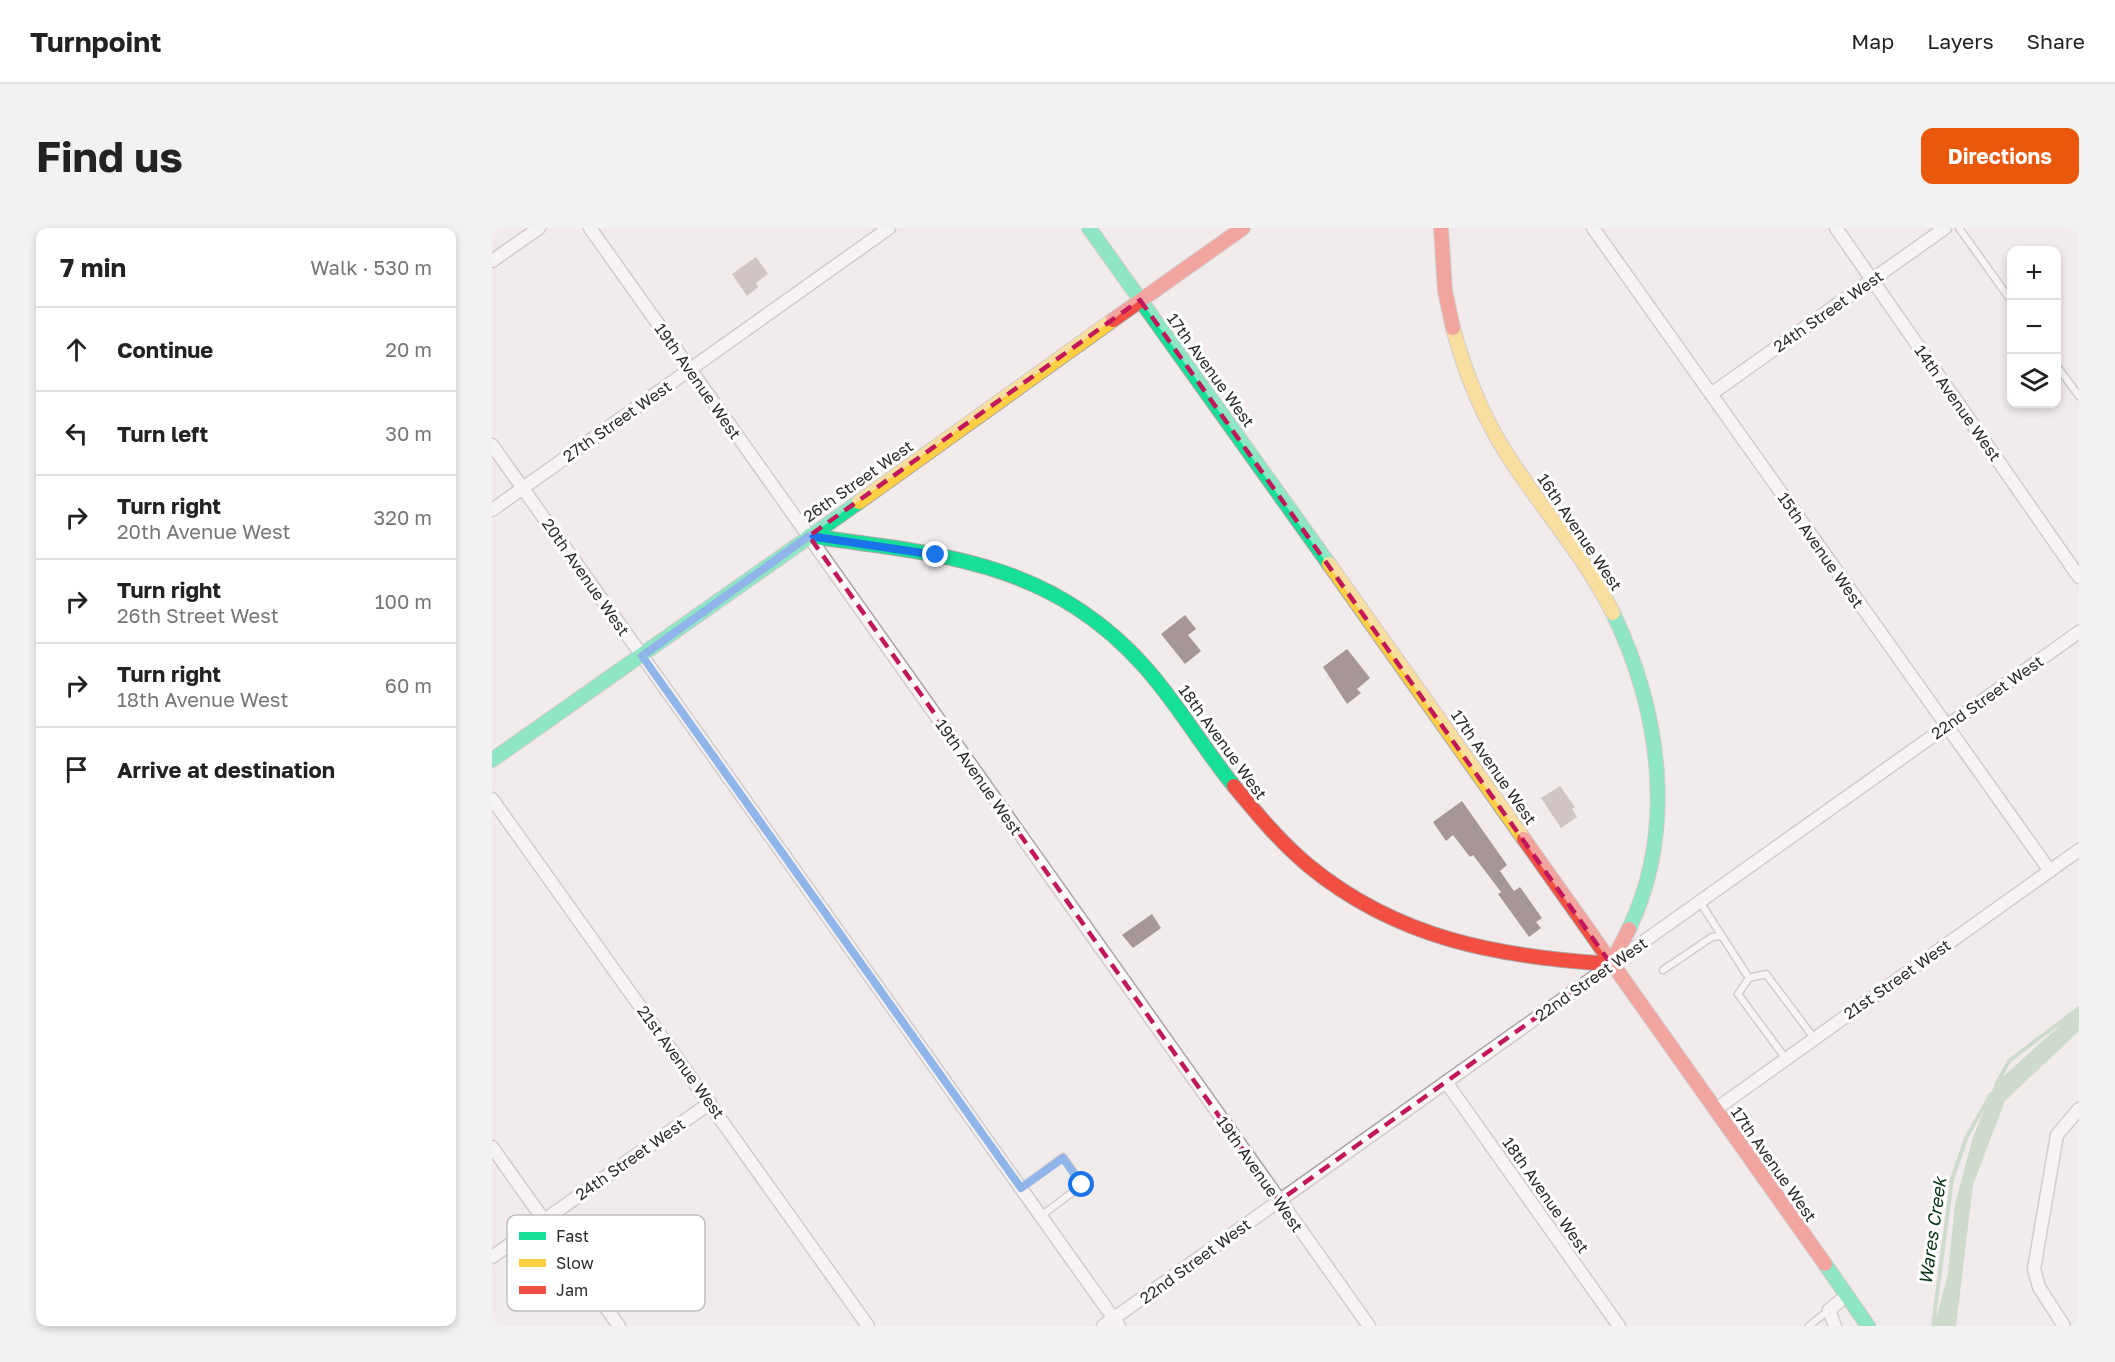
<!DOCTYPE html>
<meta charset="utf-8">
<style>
:root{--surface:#fff;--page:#f2f2f2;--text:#222;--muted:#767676;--line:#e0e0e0;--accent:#ea580c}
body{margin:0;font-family:"Golos Text",sans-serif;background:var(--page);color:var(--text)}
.controls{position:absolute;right:18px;top:18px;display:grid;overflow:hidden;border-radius:12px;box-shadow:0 3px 9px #0003}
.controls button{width:54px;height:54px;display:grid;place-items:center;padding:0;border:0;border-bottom:2px solid var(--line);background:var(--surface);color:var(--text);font:30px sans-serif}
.stop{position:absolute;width:18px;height:18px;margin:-14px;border:4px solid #1a73e8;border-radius:50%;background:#fff}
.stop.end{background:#1a73e8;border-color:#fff;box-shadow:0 2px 6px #0008}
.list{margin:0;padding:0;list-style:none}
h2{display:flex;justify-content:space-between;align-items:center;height:78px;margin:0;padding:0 24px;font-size:26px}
h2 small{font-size:20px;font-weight:400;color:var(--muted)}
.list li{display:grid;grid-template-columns:39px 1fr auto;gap:18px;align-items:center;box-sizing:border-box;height:84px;padding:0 24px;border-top:2px solid var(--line)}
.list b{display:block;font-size:22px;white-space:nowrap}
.list p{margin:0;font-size:20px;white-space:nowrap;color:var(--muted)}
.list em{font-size:20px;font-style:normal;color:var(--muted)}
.icon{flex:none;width:33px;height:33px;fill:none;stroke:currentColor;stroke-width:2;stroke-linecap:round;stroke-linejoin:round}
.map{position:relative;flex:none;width:1587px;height:1098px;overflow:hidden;border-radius:12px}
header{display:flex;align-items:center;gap:36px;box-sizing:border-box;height:84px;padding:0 30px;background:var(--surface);border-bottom:2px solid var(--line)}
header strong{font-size:28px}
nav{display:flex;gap:33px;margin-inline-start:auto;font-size:21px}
.intro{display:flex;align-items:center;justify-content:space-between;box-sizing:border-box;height:144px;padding:0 36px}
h1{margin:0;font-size:42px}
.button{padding:15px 27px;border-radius:12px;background:var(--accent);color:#fff;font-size:21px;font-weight:700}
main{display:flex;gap:36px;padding:0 36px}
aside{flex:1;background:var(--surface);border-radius:12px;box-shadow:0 3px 9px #0003}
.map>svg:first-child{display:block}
.water{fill:#a2c7a7}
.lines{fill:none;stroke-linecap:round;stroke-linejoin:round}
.stream{stroke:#a2c7a7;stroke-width:4}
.building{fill:#a69698}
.lane-casing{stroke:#aaa5a5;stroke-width:9}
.street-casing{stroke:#aaa5a5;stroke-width:15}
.fast-casing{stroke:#aaa5a5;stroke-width:16}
.slow-casing{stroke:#aaa5a5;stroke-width:16}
.jam-casing{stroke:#aaa5a5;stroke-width:16}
.lane{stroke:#fdfcfc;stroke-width:6}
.street{stroke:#fdfcfc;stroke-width:12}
.fast{stroke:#16e098;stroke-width:14}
.slow{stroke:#ffcf43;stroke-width:14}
.jam{stroke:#f24e42;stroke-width:14}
.route{stroke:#1a73e8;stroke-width:8}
.marked{fill:none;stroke:#c2185b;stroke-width:4.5;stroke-dasharray:12 8;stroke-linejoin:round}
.labels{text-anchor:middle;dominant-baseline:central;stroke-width:6;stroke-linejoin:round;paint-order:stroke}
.street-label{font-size:16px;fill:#2e2929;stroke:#fff}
.water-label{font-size:18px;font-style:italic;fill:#093417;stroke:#fff}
.key{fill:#fff;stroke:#c0bfbf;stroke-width:1.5}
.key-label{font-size:16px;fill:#2e2929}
</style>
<header>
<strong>Turnpoint</strong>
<nav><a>Map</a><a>Layers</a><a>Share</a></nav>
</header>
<div class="intro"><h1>Find us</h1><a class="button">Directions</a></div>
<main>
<aside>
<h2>7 min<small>Walk · 530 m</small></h2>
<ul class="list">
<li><svg class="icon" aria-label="ahead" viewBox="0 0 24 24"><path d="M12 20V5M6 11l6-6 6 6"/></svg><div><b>Continue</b></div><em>20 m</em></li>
<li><svg class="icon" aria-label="left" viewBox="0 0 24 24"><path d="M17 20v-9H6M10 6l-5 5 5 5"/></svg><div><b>Turn left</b></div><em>30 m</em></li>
<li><svg class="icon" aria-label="right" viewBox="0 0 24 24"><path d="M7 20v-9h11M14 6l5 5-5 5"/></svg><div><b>Turn right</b><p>20th Avenue West</p></div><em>320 m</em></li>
<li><svg class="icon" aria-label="right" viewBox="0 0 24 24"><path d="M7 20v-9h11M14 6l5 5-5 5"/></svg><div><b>Turn right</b><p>26th Street West</p></div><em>100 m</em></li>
<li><svg class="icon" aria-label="right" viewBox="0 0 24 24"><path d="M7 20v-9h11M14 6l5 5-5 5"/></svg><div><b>Turn right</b><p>18th Avenue West</p></div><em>60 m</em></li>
<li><svg class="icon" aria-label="arrive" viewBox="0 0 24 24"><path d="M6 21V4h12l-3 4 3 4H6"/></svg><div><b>Arrive at destination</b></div></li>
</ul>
</aside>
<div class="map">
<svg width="1587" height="1098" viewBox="0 0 1587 1098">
<rect width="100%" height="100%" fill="#f2ebeb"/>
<path class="water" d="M1587,780v23l-74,70 -32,84 -17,141h-22l14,-53 7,-69 18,-67 22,-53z"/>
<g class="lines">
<g class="stream">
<path d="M1504,857l13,-24 70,-53"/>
<path d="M1441,1098l19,-147 15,-43 24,-42"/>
</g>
</g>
<g class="building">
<path d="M264,29l12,17 -12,9 2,4 -11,9 -15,-22z"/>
<path d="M693,387l11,14 -8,6 13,16 -16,13 -24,-30z"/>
<path d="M855,421l23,29 -13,11 4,4 -14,11 -24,-37z"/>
<path d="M1068,558l15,21 -3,2 5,8 -16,11 -20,-30z"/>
<path d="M970,573l45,64 -7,6 14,20 6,-4 22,31 -6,4 5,6 -12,9 -31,-43 3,-2 -28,-37 -3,2 -17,-22 -7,6 -13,-19z"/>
<path d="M660,686l9,14 -28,20 -11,-13z"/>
</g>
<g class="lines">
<defs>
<g id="lane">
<path d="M1467,0l53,74"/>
<path d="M1564,137l23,31"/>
<path d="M1208,674l49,76"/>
<path d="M1171,742l49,-33 8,-1"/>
<path d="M1294,831l-48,-65 11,-16 17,-4 48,64"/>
<path d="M529,960l42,-31 19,28 -41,31"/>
<path d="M1317,1098l20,-16"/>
</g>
<g id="street">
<path d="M98,0l779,1098"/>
<path d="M1101,0l457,643"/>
<path d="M1344,0l243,349"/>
<path d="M0,33l47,-33"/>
<path d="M1219,166l234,-166"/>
<path d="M0,217l627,881"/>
<path d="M0,282l397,-282"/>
<path d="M0,571l376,527"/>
<path d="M954,854l173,244"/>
<path d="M1224,881l363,-259"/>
<path d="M0,919l127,179"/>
<path d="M0,1029l218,-154"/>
<path d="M611,1098l976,-694"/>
<path d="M1343,1098l-6,-16 17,-14"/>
<path d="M1572,1098l-25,-39 -5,-18 23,-134 22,-26"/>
</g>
<g id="fast">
<path d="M597,0l240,336"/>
<path d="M317,308c131,18 241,25 335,130 34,38 59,82 90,120"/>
<path d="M1121,385c47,98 64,215 16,316"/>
<path d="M0,532l367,-258"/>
<path d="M1333,1036l43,62"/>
</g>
<g id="slow">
<path d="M961,100c13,49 32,95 61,137 33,50 72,94 99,148"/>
<path d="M367,274l254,-182"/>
<path d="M837,336l195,275"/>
</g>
<g id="jam">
<path d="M949,0l4,63 8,37"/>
<path d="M621,92l130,-92"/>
<path d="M742,558c24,29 47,57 75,80 89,73 190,91 302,98l18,-35"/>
<path d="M1032,611l301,425"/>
</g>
</defs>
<use href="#lane" class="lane-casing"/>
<use href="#street" class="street-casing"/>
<use href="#fast" class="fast-casing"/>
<use href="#slow" class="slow-casing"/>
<use href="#jam" class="jam-casing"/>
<use href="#lane" class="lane"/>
<use href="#street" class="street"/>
<use href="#fast" class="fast"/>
<use href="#slow" class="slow"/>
<use href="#jam" class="jam"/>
</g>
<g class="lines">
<path class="route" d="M444,327l-127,-19 -167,120 379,532 42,-30 19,27"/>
</g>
<path d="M0 0H1587V1098H0ZM648,72l471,664 -332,237 -470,-665z" fill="#f2ebeb" fill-opacity=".55" fill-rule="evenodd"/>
<path class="marked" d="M648,72l471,664 -332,237 -470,-665z"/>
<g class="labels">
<g class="street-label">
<text transform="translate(1336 83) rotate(-35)">24th Street West</text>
<text transform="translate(719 142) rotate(54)">17th Avenue West</text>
<text transform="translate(206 153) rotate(55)">19th Avenue West</text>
<text transform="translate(1466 175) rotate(55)">14th Avenue West</text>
<text transform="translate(125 193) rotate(-35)">27th Street West</text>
<text transform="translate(366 253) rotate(-35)">26th Street West</text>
<text transform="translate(1088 304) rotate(56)">16th Avenue West</text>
<text transform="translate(1329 322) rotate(55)">15th Avenue West</text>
<text transform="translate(94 349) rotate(55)">20th Avenue West</text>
<text transform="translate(1495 469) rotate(-35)">22nd Street West</text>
<text transform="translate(731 514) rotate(54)">18th Avenue West</text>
<text transform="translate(1002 539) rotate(55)">17th Avenue West</text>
<text transform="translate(487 549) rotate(55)">19th Avenue West</text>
<text transform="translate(1099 751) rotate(-35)">22nd Street West</text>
<text transform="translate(1405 751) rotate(-35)">21st Street West</text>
<text transform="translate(189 834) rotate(54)">21st Avenue West</text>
<text transform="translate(138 931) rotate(-35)">24th Street West</text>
<text transform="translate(1282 936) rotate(55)">17th Avenue West</text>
<text transform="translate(768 946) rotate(55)">19th Avenue West</text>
<text transform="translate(1054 967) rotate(55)">18th Avenue West</text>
<text transform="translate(703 1033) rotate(-36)">22nd Street West</text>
</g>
<g class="water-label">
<text transform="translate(1440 1003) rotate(-82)">Wares Creek</text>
</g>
</g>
<rect x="15" y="987" width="198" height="96" rx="9" class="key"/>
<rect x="27" y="1004" width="27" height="8" fill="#16e098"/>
<rect x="27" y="1031" width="27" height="8" fill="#ffcf43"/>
<rect x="27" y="1058" width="27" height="8" fill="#f24e42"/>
<g class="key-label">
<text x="64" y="1014">Fast</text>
<text x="64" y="1041">Slow</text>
<text x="64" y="1068">Jam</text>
</g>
</svg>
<div class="controls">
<button>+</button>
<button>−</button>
<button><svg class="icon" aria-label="layers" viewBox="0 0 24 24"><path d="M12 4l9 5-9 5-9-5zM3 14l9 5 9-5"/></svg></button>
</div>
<div class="stop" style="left:590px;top:957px"></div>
<div class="stop end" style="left:444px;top:327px"></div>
</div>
</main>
